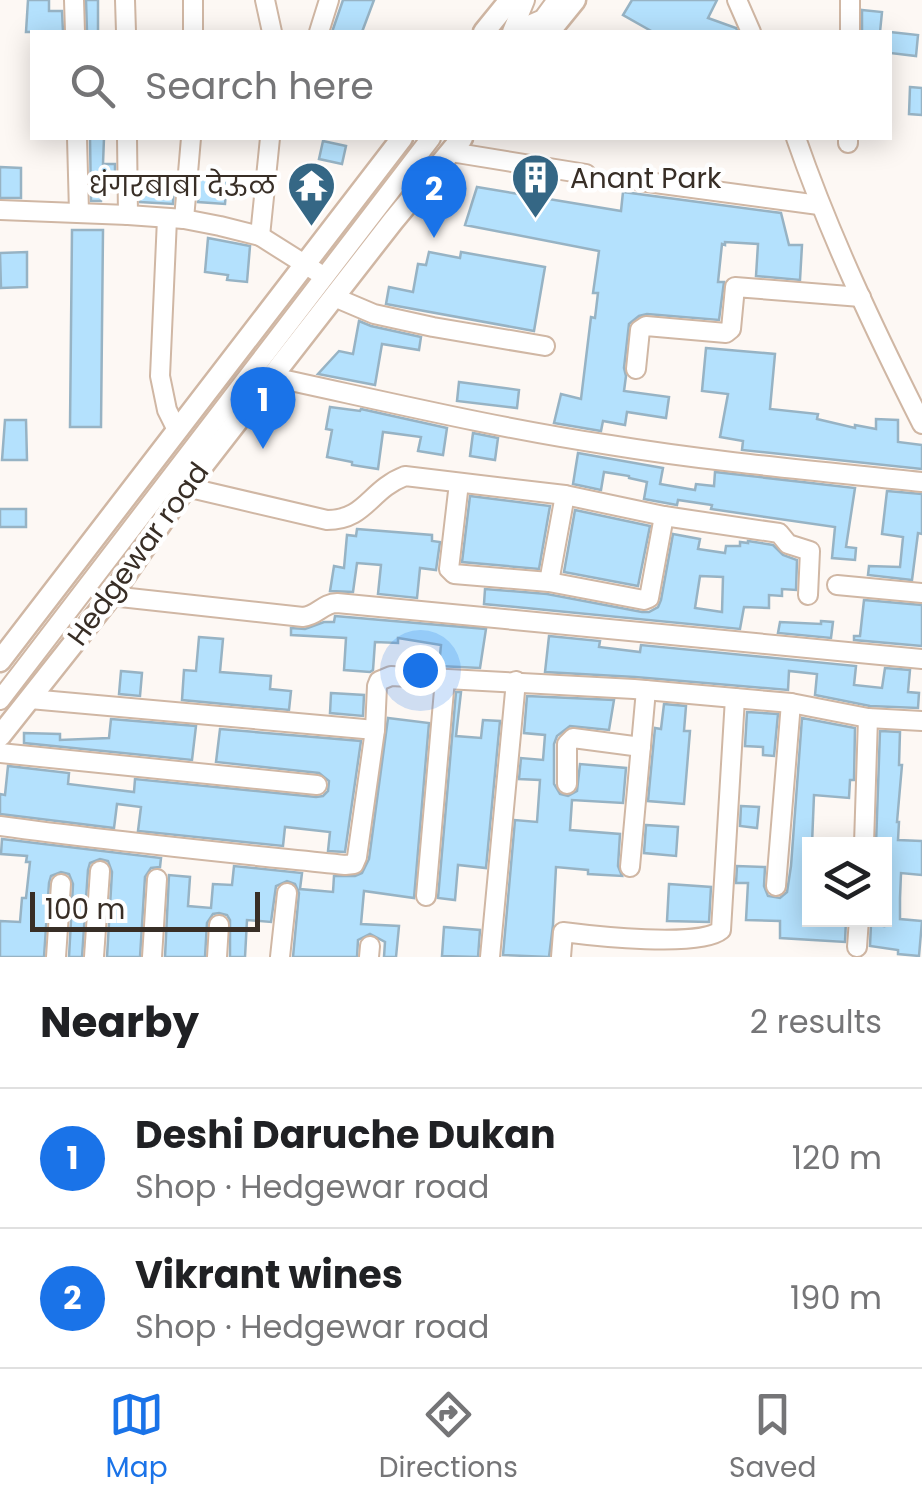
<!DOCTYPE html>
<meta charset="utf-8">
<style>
:root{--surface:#fff;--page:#f2f2f2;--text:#202124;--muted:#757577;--line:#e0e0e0;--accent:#1a73e8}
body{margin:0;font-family:Poppins,"Noto Sans Devanagari",sans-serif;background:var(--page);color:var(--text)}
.controls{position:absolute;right:30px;bottom:30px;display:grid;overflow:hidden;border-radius:0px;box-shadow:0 5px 25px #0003}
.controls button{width:90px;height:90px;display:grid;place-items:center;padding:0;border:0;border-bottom:2px solid var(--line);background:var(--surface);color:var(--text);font:50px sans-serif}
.scale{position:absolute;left:30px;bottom:25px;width:230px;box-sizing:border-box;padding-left:10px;border:5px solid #382e26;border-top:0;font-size:28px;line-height:35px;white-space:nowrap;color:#382e26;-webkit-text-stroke:8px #fff;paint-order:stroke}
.you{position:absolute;left:420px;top:670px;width:35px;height:35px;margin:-25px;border:8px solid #fff;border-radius:50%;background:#1a73e8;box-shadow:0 0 0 15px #1a73e833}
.badge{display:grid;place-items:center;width:65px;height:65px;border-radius:50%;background:var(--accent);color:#fff;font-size:32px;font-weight:700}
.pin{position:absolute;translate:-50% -82px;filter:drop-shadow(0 2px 5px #0008)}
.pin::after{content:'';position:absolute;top:52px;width:35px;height:30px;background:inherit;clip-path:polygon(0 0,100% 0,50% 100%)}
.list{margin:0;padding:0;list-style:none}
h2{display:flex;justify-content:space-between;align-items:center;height:130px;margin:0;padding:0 40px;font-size:42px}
h2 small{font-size:32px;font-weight:400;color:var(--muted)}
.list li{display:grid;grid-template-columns:65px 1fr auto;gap:30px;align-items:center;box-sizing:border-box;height:140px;padding:0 40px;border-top:2px solid var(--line)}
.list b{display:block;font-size:38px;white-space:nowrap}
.list p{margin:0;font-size:32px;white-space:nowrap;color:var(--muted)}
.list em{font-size:32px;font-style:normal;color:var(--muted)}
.icon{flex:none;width:55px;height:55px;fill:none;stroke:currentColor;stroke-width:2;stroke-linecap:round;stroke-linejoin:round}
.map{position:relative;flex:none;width:922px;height:957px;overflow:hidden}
.search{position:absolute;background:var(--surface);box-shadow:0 5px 25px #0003;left:30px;right:30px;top:30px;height:110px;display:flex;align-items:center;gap:25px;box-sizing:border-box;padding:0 35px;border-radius:0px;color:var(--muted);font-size:38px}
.sheet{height:410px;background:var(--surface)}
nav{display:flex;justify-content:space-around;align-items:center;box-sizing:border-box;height:140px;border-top:2px solid var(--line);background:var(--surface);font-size:28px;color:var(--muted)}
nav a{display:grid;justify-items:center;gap:5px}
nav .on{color:var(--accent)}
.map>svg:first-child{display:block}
.building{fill:#b4e1fd;stroke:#97b3c4;stroke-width:2.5;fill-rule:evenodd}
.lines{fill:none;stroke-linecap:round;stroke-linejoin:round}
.minor-casing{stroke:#d0b7a4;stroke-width:22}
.major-casing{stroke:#d0b7a4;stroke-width:25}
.minor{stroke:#fff;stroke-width:18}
.major{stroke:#fff;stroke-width:20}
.labels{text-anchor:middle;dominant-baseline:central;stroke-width:9;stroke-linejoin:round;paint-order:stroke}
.poi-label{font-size:28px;fill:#382e26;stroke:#fff;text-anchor:start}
.street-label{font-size:28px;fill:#382e26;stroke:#fff}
</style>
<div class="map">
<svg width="922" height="957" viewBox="0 0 922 957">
<rect width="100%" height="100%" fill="#fdf8f4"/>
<g class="building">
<path d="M28,0h21v11h13l1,21h-37z"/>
<path d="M86,0h12v32h-11z"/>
<path d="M343,0h31l-12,32h-30z"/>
<path d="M632,0h85l-9,18 28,10 2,4h-85l-30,-17z"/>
<path d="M862,10l20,2 -2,20h-18z"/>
<path d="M890,32l28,3 -2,21 -26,-3z"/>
<path d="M910,87l12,1v27l-13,-1z"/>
<path d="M90,138h14l-1,26h12v19l-13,-1 -1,19h-10z"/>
<path d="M323,141l23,5 -4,18 -23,-5z"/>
<path d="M0,167l21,1v30h-21z"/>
<path d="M200,179l27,1 -2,24 -27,-2z"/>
<path d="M140,182h17v4l17,-1 -1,19 -33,-2z"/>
<path d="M477,187l144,24 2,-19 158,21 8,32h13l-2,35 -44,-4 2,-32 -33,-2v3l-3,-1 -4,38h6l-5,38 -72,-6 -8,2 -10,8 -5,44 2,8 -2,15 45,6 -3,21 -39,-6 -2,13 -22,-4 -2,10 -47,-8 7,-29 20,5 10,-82 4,1 3,-25h-5l6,-42 -134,-26z"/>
<path d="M72,230h31l-2,197h-31z"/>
<path d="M208,238l42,8 -3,36 -20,-2 1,-5 -23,-3z"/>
<path d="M27,252v35l-26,1 -1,-35z"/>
<path d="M429,252l31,6 1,-6 84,15 -11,64 -148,-27 3,-17 24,5 5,-28 8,1z"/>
<path d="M359,321l12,5 50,11 -2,13 -37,-6 -7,41 -57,-11 21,-23 14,3z"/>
<path d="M706,348l69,6 -5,55 48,5 -1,5 38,9v-3l21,4v-10l22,1v22l24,3v24l-180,-19 1,-9 -23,-4 8,-43 -26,-3z"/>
<path d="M459,382l60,8 -2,18 -60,-7z"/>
<path d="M330,407l30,4 1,-2 86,19 -4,27 -25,-4 3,-14 -38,-5 -5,37 -26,-4v-3l-25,-5 5,-27 -6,-1z"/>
<path d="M5,420h21l1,40h-25z"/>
<path d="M473,433l25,5 -3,22 -25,-4z"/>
<path d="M578,453l85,15 -3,16 35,6 1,-6 18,2 1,-14 140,16 -9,59 10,1 -1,12 -23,-2 3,-31 -124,-18 1,-4 -34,-5 -1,5 -33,-6 3,-17 -18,-4v-2l-25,-4 -3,18 -28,-6z"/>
<path d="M887,491l35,3v40l-4,-1 -6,47 -44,-5 1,-9 31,1 3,-30 -21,-3z"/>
<path d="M470,496l80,10 -11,63 -77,-7z"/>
<rect x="0" y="509" width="26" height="18"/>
<path d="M575,510l75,16 -12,60 -74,-14z"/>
<path d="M357,529l75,6v6l8,1 -4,28 -16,-2 -3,30 -39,-4 3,-29 -24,-2 -4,29 -23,-1 4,-25 10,2 3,-33 9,1z"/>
<path d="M673,534l27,5 -2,10 27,4 1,-7h14v-4l8,1v-2l25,4 10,10 14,5 -1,30 -14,-1v7l-13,-1v13l-25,-1 -4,22 -256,-25 1,-15 62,5 95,18h7l9,-5 3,-7zM700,576l23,1 -1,35 -27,-4z"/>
<path d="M864,600l58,5v41l-68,-6v-4h6z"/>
<path d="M335,616l151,13 -6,39 -41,-2 2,-21 -43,-7v5l-23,-1 -2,28 -3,2 -26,-2 2,-32 -55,-3v-7l14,1 19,-7h10z"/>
<path d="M821,621l12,1 -2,16 -53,-5 2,-11 41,2z"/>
<path d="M549,636l51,5 -1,6 41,5 1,-7 215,21 -2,19 28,3 3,-20 25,2 -2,22 11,1 -1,15 -48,-2 -55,-11 2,-21 -28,-3 -1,19 -153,-13 -90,-5z"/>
<path d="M199,637l24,2 -3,33 51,4 -1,13 21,2 -2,19 -107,-10 2,-30 12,1z"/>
<path d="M121,671l21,2 -2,23 -21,-2z"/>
<path d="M456,692h5l-5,44 25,2 2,-18 17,1 -14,147 -28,-3 -3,35 -17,-2z"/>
<path d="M331,693l33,2 -1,21 -33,-3z"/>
<path d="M527,696l87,4 -5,30 -39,-4 -13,10 -3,8v40l6,10 8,2 9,-5 3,-27 46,4 -3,35 -51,-3 -2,30 50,4 -2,32 4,10 -34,-2v-4l-32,-3 -3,58 -4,32 -46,-2 12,-135 22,2 3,-42 -21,-1 2,-21 22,2 2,-25 -21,-2z"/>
<path d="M664,704l22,2 -2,25h6l-6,73 -36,-3 7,-73 6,1z"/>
<path d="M747,712l31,2 -4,42 -11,-1v-8l-18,-1z"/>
<path d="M388,718l41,5 -15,175 -50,-7 -3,33 38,2 -3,31h-12l1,-15 -15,-8 -12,6 -1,17h-64l6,-64 -4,-9 -8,-3 -11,5 -5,36 -24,-2 -2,37h-15v-37l-3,-5 -8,-2 -6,1 -6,9 -2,34h-40l4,-82 21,2 -2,29 23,2 2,-24 19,1 2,-19 68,7 -2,16 33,3 1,-16h21l7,-3 7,-14z"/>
<path d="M802,718l53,10 -1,52h-4l-1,18 -35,-3 -2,49h-2v47l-3,-1 -1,30h40l-1,22 -65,-4v-17l-34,-1 2,-37h-12l1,-17 28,1 -1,19 4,10 12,2 7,-6 4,-26z"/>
<path d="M111,719l85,7 -4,34 -168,-17v-10l36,1v6l49,-2z"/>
<path d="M220,729l141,12 -16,111 -17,-1 2,-19 -45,-5 -2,19 -145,-15 3,-24 -24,-3 -3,24 -114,-14v-20l5,1 3,-29 61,7 -1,11 66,8 1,-13 181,18 7,-1 5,-5 1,-10 -10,-8 -103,-11z"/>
<path d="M880,731l20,1 -1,33h3l-5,57h2l-1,18 24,1v34l-21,-2 -1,25v21l22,2 -3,35 -21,-2v-4l-28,-4 1,-22 13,2v-82h-8z"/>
<path d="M741,806l18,1 -2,21 -17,-2z"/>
<path d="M646,825l32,2 -2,29 -32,-3z"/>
<path d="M2,839l159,19 -1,9 -9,1 -6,9 -5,80h-33l5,-85 -4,-11 -8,-2 -10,4 -2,7 -6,87h-13l4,-73 -4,-10 -8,-2 -10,4 -2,7 -5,74h-44v-36l20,1 2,-24h4l4,-36h-4l1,-6 -26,-2z"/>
<path d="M669,884l42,3 -2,35 -42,-1z"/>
<path d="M444,927l36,3 -2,27 -36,-1z"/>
</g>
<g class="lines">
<defs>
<g id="minor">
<path d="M74,0l1,32"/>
<path d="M125,0l1,32"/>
<path d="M193,0v32"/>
<path d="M265,0l7,32"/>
<path d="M737,0l14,32"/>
<path d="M319,32l10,-32"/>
<path d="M512,32l13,-32"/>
<path d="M513,32l30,-13 14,-19"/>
<path d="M850,32v-32"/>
<path d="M77,138l2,74"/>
<path d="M127,138l1,77"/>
<path d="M796,138c34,98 79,193 126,286"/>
<path d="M848,143v-5"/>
<path d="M451,152l135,22"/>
<path d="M640,181l179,24"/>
<path d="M0,210l128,5 56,4 36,7 40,10 57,36"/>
<path d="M167,219l-7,157 7,34 10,20"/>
<path d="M184,219l7,-81"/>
<path d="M260,236l10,-98"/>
<path d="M334,297l40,17 59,13 112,19"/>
<path d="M636,369l4,-39 6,-4 80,7 5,-4 4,-42 126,10"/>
<path d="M272,377c112,24 224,51 338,68 103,17 208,26 312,37"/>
<path d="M459,483l-10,86 5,5 95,8 95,18 5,-2 15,-82"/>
<path d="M186,487l141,33c39,0 42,-30 78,-44l160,19 99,21 115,17 9,11 22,7 -2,44"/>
<path d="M549,582l16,-87"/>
<path d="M837,585l85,8"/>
<path d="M111,596l192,21c14,-1 20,-14 34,-14 195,17 390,39 585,56"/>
<path d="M30,699l345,31"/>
<path d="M0,700l431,-562"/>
<path d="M0,753l317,32"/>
<path d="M567,784v-40l6,-6 68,9"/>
<path d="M0,826c115,16 230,27 345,39l9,-1 3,-7 18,-127 2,-44 2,-5 12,-5 243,13 157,14 77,15 54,3"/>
<path d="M864,844l4,-126"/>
<path d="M630,867l16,-177"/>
<path d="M776,886l15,-183"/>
<path d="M426,896l19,-217"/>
<path d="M857,947l2,-28"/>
<path d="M56,957l5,-73"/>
<path d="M94,957l6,-86"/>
<path d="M152,957l5,-78"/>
<path d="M217,957l2,-32"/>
<path d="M280,957l7,-64"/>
<path d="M369,957l1,-11"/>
<path d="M490,957l26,-276"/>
<path d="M561,957l2,-25c31,4 137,16 158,-2l14,-232"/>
</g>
<g id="major">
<path d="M484,32l26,-32"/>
<path d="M549,32l26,-32"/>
<path d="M0,661l402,-523"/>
<path d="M0,736l111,-140 75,-109 207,-266 69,-83"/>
</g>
</defs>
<use href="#minor" class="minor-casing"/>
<use href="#major" class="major-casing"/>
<use href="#minor" class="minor"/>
<use href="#major" class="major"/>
</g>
<defs>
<symbol id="building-pin" viewBox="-11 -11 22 30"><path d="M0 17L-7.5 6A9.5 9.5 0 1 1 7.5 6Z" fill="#356785" stroke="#fff"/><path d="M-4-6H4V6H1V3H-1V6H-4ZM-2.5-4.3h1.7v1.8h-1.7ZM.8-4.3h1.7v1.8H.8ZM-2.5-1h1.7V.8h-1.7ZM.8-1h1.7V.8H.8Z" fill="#fff"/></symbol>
<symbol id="temple-pin" viewBox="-11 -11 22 30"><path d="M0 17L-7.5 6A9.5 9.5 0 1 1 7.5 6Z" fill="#356785" stroke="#fff"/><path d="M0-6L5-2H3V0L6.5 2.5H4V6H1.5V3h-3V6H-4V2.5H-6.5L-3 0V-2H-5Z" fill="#fff"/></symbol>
</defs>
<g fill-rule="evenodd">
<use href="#building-pin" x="508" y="150" width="55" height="75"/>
<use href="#temple-pin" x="284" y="158" width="55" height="75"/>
</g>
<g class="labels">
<g class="poi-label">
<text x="570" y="178">Anant Park</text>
<text x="276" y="186" text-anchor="end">धंगरबाबा देऊळ</text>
</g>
<g class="street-label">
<text transform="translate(138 554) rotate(-54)">Hedgewar road</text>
</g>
</g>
</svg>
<div class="controls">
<button><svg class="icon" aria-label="layers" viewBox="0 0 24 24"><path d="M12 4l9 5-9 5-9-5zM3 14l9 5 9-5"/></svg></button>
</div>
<div class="scale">100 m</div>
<div class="you"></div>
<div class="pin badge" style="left:263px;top:449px">1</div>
<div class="pin badge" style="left:434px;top:238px">2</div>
<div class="search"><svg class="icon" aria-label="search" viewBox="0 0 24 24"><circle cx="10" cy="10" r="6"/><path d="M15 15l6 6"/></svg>Search here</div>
</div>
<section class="sheet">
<h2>Nearby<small>2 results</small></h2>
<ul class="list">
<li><span class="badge">1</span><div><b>Deshi Daruche Dukan</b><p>Shop · Hedgewar road</p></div><em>120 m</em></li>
<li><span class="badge">2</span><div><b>Vikrant wines</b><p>Shop · Hedgewar road</p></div><em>190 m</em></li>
</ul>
</section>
<nav>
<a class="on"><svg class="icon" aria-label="map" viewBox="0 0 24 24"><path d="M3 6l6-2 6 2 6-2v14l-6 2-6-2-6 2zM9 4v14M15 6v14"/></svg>Map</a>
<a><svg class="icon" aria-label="directions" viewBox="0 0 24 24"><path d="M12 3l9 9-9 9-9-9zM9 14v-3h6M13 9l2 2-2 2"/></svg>Directions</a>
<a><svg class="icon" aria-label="saved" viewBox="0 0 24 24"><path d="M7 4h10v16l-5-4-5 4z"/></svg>Saved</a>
</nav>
